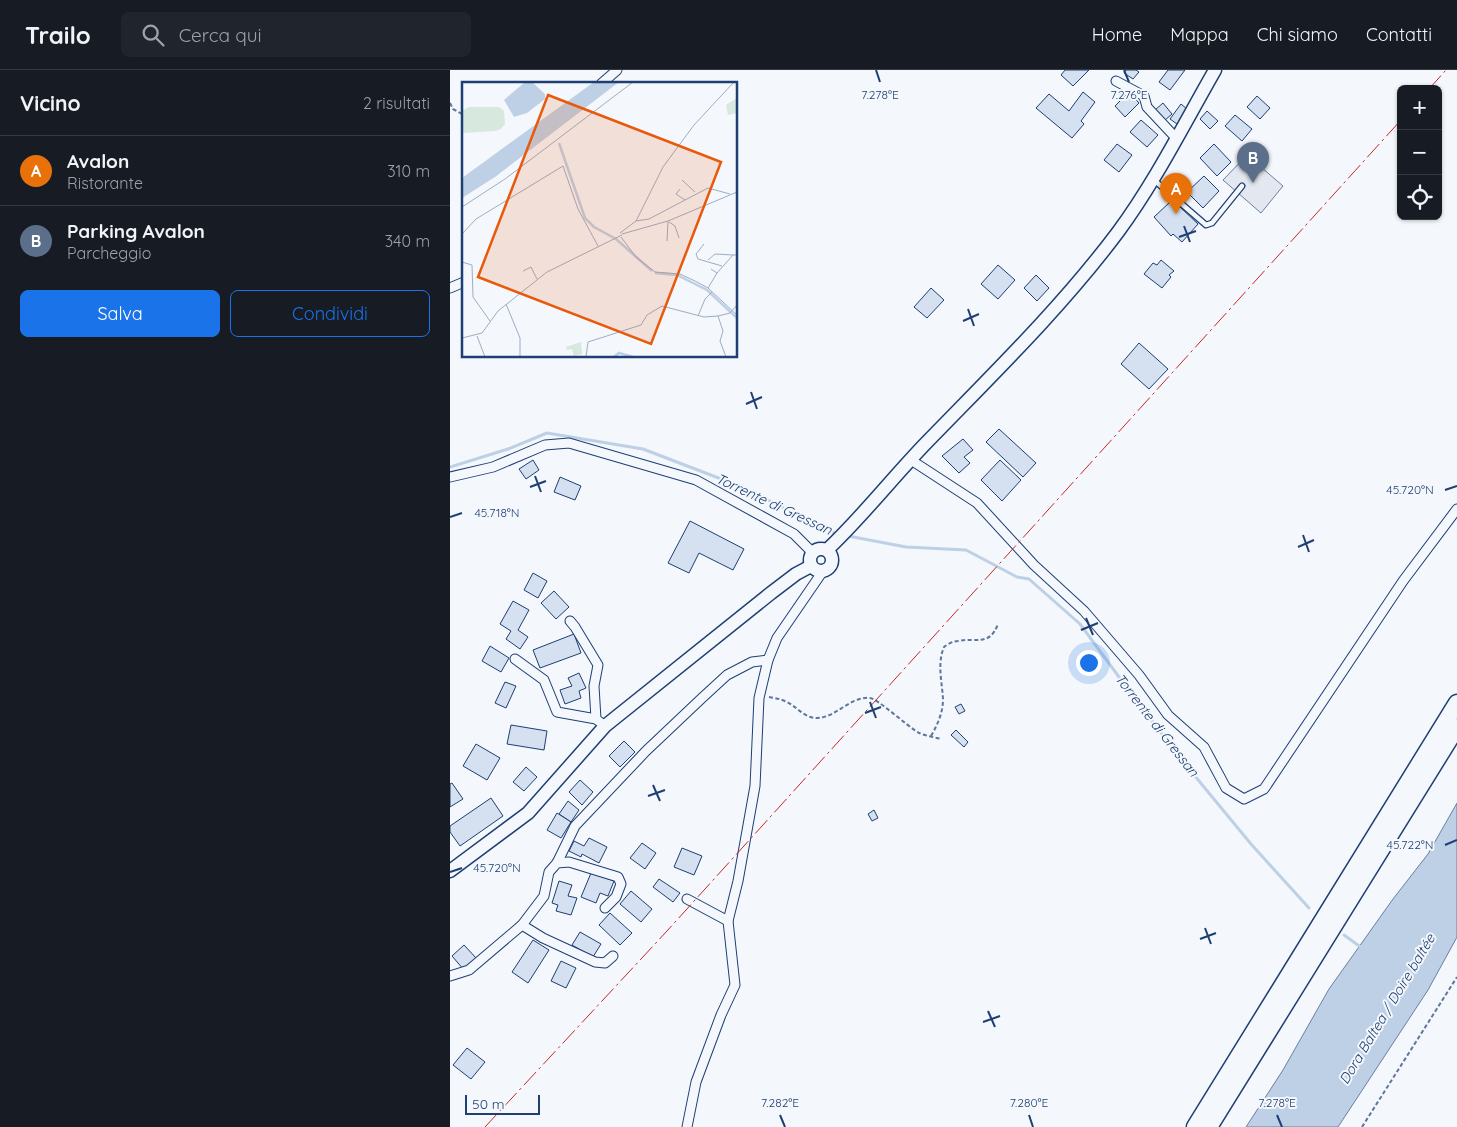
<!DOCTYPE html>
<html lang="it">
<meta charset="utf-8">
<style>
:root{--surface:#171b24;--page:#20242c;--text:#f1f3f6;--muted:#9ea1a6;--line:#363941;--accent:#1a73e8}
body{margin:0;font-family:Quicksand,sans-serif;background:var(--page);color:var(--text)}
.controls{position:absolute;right:15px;top:15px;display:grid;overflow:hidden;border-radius:8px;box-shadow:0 1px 4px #0004}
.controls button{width:45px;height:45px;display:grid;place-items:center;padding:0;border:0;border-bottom:1px solid var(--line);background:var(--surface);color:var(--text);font:25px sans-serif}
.scale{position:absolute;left:15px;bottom:12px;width:75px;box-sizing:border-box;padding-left:5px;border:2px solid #1d3f73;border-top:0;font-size:14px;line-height:18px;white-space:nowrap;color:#1d3f73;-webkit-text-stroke:4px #f4f7fb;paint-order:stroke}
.you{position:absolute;left:638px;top:592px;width:18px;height:18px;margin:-12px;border:4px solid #fff;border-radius:50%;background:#1a73e8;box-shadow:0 0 0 8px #1a73e833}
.badge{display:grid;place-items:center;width:32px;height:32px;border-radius:50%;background:var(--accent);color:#fff;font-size:16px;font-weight:700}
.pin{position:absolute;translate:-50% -41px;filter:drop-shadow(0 1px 2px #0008)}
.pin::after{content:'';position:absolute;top:26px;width:18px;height:15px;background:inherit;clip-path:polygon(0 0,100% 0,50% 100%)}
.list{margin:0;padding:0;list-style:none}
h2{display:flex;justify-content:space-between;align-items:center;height:65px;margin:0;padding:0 20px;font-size:21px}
h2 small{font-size:16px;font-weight:400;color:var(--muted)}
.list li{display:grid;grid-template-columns:32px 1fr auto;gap:15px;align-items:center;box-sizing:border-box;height:70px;padding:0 20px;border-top:1px solid var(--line)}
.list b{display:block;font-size:19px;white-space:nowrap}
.list p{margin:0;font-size:16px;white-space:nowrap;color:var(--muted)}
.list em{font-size:16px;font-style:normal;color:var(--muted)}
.actions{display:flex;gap:10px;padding:15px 20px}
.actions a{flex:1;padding:11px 0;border:1px solid var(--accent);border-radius:8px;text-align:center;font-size:18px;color:var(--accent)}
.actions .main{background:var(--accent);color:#fff}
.icon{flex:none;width:28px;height:28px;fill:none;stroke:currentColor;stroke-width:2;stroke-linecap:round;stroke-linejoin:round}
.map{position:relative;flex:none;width:1007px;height:1057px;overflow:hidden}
header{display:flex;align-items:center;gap:30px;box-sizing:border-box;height:70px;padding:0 25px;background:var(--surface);border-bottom:1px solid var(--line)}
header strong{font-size:24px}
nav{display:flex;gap:28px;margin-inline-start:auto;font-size:18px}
.search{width:350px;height:45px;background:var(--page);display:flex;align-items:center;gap:12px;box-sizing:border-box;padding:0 18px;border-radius:8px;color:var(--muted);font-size:19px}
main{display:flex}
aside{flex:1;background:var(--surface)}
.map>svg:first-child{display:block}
.parking{fill:#e3e8f0;stroke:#687fa3}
.water{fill:#bed0e5;stroke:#687fa3}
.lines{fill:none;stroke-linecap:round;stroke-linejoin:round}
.stream{stroke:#bed0e5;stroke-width:3}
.building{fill:#d5e0f0;stroke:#1d3f73}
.lane-casing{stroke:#1d3f73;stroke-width:7}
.street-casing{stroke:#1d3f73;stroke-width:11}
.secondary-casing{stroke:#1d3f73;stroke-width:15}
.highway-casing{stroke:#1d3f73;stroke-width:19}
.path{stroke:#5e769c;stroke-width:2;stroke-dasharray:4 2.5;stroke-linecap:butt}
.lane{stroke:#f4f7fb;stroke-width:4.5}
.street{stroke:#f4f7fb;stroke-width:9}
.secondary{stroke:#f4f7fb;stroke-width:12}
.highway{stroke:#f4f7fb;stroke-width:16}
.power{stroke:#c62828;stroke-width:1;stroke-dasharray:18 4 2.5 4;stroke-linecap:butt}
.ticks{fill:none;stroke:#1d3f73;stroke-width:2}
.labels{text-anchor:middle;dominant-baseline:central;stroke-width:4;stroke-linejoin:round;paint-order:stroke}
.water-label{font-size:14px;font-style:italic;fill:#1d3f73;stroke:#f4f7fb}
.inset-river{fill:none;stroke:#bed0e5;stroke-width:2.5}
.inset-road{fill:none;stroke:#9eadc5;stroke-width:1}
.view{fill:#e8590c;fill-opacity:0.15;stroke:#e8590c;stroke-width:2.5}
.inset-edge{fill:none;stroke:#1d3f73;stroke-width:2.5}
.ticks-label{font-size:12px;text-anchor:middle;fill:#1d3f73;stroke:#f4f7fb;stroke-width:4;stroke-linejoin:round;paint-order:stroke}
</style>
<header>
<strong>Trailo</strong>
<div class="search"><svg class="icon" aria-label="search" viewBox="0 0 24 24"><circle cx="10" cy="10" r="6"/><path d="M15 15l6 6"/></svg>Cerca qui</div>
<nav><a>Home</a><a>Mappa</a><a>Chi siamo</a><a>Contatti</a></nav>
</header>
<main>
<aside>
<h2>Vicino<small>2 risultati</small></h2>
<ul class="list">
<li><span class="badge" style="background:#e8710a">A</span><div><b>Avalon</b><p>Ristorante</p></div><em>310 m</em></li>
<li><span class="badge" style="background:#5c6f8a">B</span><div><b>Parking Avalon</b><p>Parcheggio</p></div><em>340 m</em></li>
</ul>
<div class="actions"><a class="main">Salva</a><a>Condividi</a></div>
</aside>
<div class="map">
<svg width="1007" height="1057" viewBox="0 0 1007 1057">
<rect width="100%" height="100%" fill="#f4f7fb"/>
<path class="parking" d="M797,85l36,31 -22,27 -38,-33z"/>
<path class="water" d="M1007,733v134l-29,53 -90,137h-92l37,-57 46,-81 64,-90 35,-45z"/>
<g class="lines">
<g class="stream">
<path d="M0,397l58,-18 39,-16 96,16 99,38 89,45 8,2"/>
<path d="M398,466l58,11 60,3 51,27 12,2 51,45 53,72 52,68 66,80 58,64"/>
<path d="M894,865l18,13"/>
</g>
</g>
<g class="building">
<path d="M615,0h24l-16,16 -12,-11z"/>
<path d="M676,0h10l3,2 -6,7 -9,-6z"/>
<path d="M718,0h17l-15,20 -11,-8z"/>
<path d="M633,22l12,10 -14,19 3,3 -12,14 -36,-30 13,-14 20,17z"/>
<path d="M679,22l10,11 -14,14 -10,-11z"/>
<path d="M807,26l13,12 -10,11 -13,-12z"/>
<path d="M713,33l9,11 -8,7 -9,-11z"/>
<path d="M731,34l6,5 -10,15 -7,-5z"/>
<path d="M757,41l11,10 -8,8 -10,-10z"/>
<path d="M785,45l17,14 -10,12 -17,-15z"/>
<path d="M691,50l17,15 -11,12 -17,-15z"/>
<path d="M667,74l15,11 -13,17 -15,-12z"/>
<path d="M764,74l17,18 -14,14 -17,-18z"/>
<path d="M754,106l15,15 -16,17 -16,-16z"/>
<path d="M720,132l7,7 3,-2 18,17 -16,18 -9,-8 -2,2 -17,-19z"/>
<path d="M711,190l13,11 -5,4 2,2 -9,11 -18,-14 9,-11 4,2z"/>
<path d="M548,195l17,15 -17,19 -17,-15z"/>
<path d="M586,205l13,13 -12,13 -13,-13z"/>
<path d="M481,218l13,12 -17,18 -13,-11z"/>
<path d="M689,273l29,26 -19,20 -28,-25z"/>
<path d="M549,359l37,34 -13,14 -37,-35z"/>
<path d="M513,369l10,11 -9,7 6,6 -11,10 -17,-17z"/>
<path d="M83,390l6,10 -13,9 -7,-10z"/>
<path d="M550,390l21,20 -19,21 -21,-21z"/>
<path d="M110,407l21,9 -6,14 -21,-8z"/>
<path d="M240,451l54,28 -11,21 -34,-17 -10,20 -21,-10z"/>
<path d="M83,503l14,8 -9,17 -14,-8z"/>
<path d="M104,521l15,16 -13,12 -15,-16z"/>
<path d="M63,531l16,9 -11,20 10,7 -8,12 -14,-10 5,-8 -11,-7z"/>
<path d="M124,564l7,19 -41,15 -7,-18z"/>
<path d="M40,576l19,12 -8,14 -19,-11z"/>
<path d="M129,603l7,15 -7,3 2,7 -16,6 -5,-14 12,-4 -4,-8z"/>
<path d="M55,612l11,4 -10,22 -11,-5z"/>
<path d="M511,634l4,7 -6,3 -4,-7z"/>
<path d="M61,655l36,6 -3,19 -37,-6z"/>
<path d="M506,660l12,12 -4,5 -13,-12z"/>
<path d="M174,671l11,11 -15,15 -11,-11z"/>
<path d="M26,674l24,14 -13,22 -24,-14z"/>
<path d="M76,697l11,10 -13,14 -11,-9z"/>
<path d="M130,710l13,12 -11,13 -13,-13z"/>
<path d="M2,713l11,16 -13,8v-23z"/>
<path d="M41,728l12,18 -43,30 -10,-14v-6z"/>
<path d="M118,731l11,9 -8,12 -12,-8z"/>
<path d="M424,740l4,8 -6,3 -4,-7z"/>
<path d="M107,743l14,9 -10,16 -14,-8z"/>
<path d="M139,768l18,9 -8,16 -17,-9 -1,3 -12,-6 5,-10 10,5z"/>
<path d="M192,773l14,10 -11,16 -15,-11z"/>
<path d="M232,778l20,8 -8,19 -20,-8z"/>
<path d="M141,803l23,8 -6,15 -8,-3 -4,10 -15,-6z"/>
<path d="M209,809l21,14 -7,9 -20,-15z"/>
<path d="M109,811l13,4 -4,11 9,2 -6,17 -15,-4 2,-6 -6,-2z"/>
<path d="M181,821l21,18 -11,13 -21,-18z"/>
<path d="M160,843l22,20 -12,12 -21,-20z"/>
<path d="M130,862l21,12 -8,13 -21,-12z"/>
<path d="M83,870l16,10 -21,33 -16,-11z"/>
<path d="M14,875l13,14 -13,11 -12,-14z"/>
<path d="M111,891l15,7 -10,20 -15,-7z"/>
<path d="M17,978l18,14 -14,17 -18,-14z"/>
</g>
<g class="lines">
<defs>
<path id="lane" d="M704,110l52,45 6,-2 30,-37"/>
<g id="street">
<path d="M666,11l28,15 3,11 29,31"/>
<path d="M151,14l16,-14"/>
<path d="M0,218l14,-6"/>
<path d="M461,390l66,43 57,62 50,46 55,64 29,40 36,32 22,41 18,11 20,-10 139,-208 54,-72"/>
<path d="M0,407l43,-10 52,-22 24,-2 127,37 98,54 18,18"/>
<path d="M120,551l5,6 23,38 -4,21 2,33 9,7"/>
<path d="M65,589l29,21 13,32 39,7"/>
<path d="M107,793l18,-37 71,-75 56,-53 25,-23 25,-13 16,-2"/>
<path d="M237,829l41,22"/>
<path d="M72,855l21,13 52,24 10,1 8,-7"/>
<path d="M0,906l19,-6 53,-45 22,-29 5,-24 8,-9 12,-1 49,15 3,7 -5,13 -11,11"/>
<path d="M237,1057l9,-45 25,-67 14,-30 -7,-64 10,-40 17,-95 4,-88 9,-38 9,-22 46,-67"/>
</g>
<g id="secondary">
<circle cx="371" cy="490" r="11"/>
<path d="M377,480c36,-34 66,-73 100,-108 66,-68 134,-134 191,-210 37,-50 66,-108 97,-162"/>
<path d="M0,801l78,-58 77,-87 166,-133 25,-19 15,-8"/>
</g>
<g id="highway">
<path d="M745,1057l262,-424"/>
<path d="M759,1057l248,-400"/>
</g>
</defs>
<use href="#lane" class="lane-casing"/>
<use href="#street" class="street-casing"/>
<use href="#secondary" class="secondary-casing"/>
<use href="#highway" class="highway-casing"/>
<g class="path">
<path d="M0,33l3,6 11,6"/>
<path d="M319,627c6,1 12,2 18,5 10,5 17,16 30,16 19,0 33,-22 53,-20 8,1 37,28 49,35 7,3 15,4 22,6"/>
<path d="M481,666c7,-12 12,-24 12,-37 -1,-18 -6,-35 1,-52 4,-3 9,-6 14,-6 19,-4 31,6 40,-17"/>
<path d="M912,1057l95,-150"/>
</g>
<use href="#lane" class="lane"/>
<use href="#street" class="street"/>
<use href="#secondary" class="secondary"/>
<use href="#highway" class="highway"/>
<g class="power">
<path d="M979,19l17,-19"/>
<path d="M35,1057l182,-196 734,-811"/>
</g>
</g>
<path class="ticks" d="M426,0l4,12M674,0l5,12M734,156l6,16M729,167l17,-6M518,239l6,17M513,251l16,-7M301,322l6,17M296,334l16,-7M85,406l6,16M80,417l16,-6M995,420l12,-4M0,447l12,-4M853,465l6,17M848,477l16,-7M636,548l7,17M631,560l17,-7M420,632l6,16M415,643l16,-6M203,715l7,16M198,726l17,-6M995,775l12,-5M0,802l12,-4M755,858l6,16M750,869l16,-6M538,941l7,16M533,952l17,-6M330,1045l5,12M579,1045l4,12M827,1045l5,12"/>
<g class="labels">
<g class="water-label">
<text transform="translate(324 434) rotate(25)">Torrente di Gressan</text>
<text transform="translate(707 655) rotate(52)">Torrente di Gressan</text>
<text transform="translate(937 939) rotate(-59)">Dora Baltea / Doire baltée</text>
</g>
</g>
<g transform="translate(12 12)">
<rect width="275" height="275" fill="#f4f7fb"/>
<path d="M275,16v15l-9,2 -2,-10zM7,25h30l5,4 1,13 -4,5 -6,2 -33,2v-22zM119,260l1,12 -8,2 -2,-7 -5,1 -1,-3z" fill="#d7e8df"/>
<path d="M63,0h7l13,12v5l-18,14 -13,4 -10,-17zM132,0h25l-124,95 -33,21v-20z" fill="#bed0e5"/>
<path class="inset-river" d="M97,61l26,75 9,9 22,12 36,32M193,191l22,2 30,15 30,28M152,275l5,-4 14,4"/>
<path class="inset-road" d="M220,98l13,12M218,107l-4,5 9,6 23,-12 22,6M0,125l43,-28 128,-97M174,139l13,-2 36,-19M207,140l6,4 4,12M158,151l16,-12 27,-54 31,-42 40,-43M0,152l14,-15 87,-53 15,43 20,37M160,152l46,-13 69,-29M159,155l15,20 19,15 25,2 15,7 13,7 29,27M205,159l1,-20M242,162l-8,10 2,5 24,7M246,178l7,-6 18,1M0,180l10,3 1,32 17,24M61,189l8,-4 6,12M255,191l16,-18h4M246,206l9,-15 -6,-4M44,222l14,34v19M236,234l7,-17 7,-7M256,234l12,-3 7,-8M15,254l8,21M0,256l20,-5 16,-22 49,-39 75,-37M124,275l2,-15 53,-17 6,-10 15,-9 42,11 14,-1 5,15 -3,10 6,16"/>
<path class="view" d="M86,13l173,67 -70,182 -173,-67z"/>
<rect width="275" height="275" class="inset-edge"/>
</g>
<g class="ticks-label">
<text x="430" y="29">7.278°E</text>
<text x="679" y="29">7.276°E</text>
<text x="960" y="424">45.720°N</text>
<text x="47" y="447">45.718°N</text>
<text x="960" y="779">45.722°N</text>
<text x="47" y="802">45.720°N</text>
<text x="330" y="1037">7.282°E</text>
<text x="579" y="1037">7.280°E</text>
<text x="827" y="1037">7.278°E</text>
</g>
</svg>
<div class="controls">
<button>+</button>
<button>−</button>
<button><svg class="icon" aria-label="locate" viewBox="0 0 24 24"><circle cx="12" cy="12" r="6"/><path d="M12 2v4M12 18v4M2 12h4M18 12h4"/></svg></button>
</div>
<div class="scale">50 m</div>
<div class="you"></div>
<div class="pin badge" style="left:726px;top:144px;background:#e8710a">A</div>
<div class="pin badge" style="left:803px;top:113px;background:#5c6f8a">B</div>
</div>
</main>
